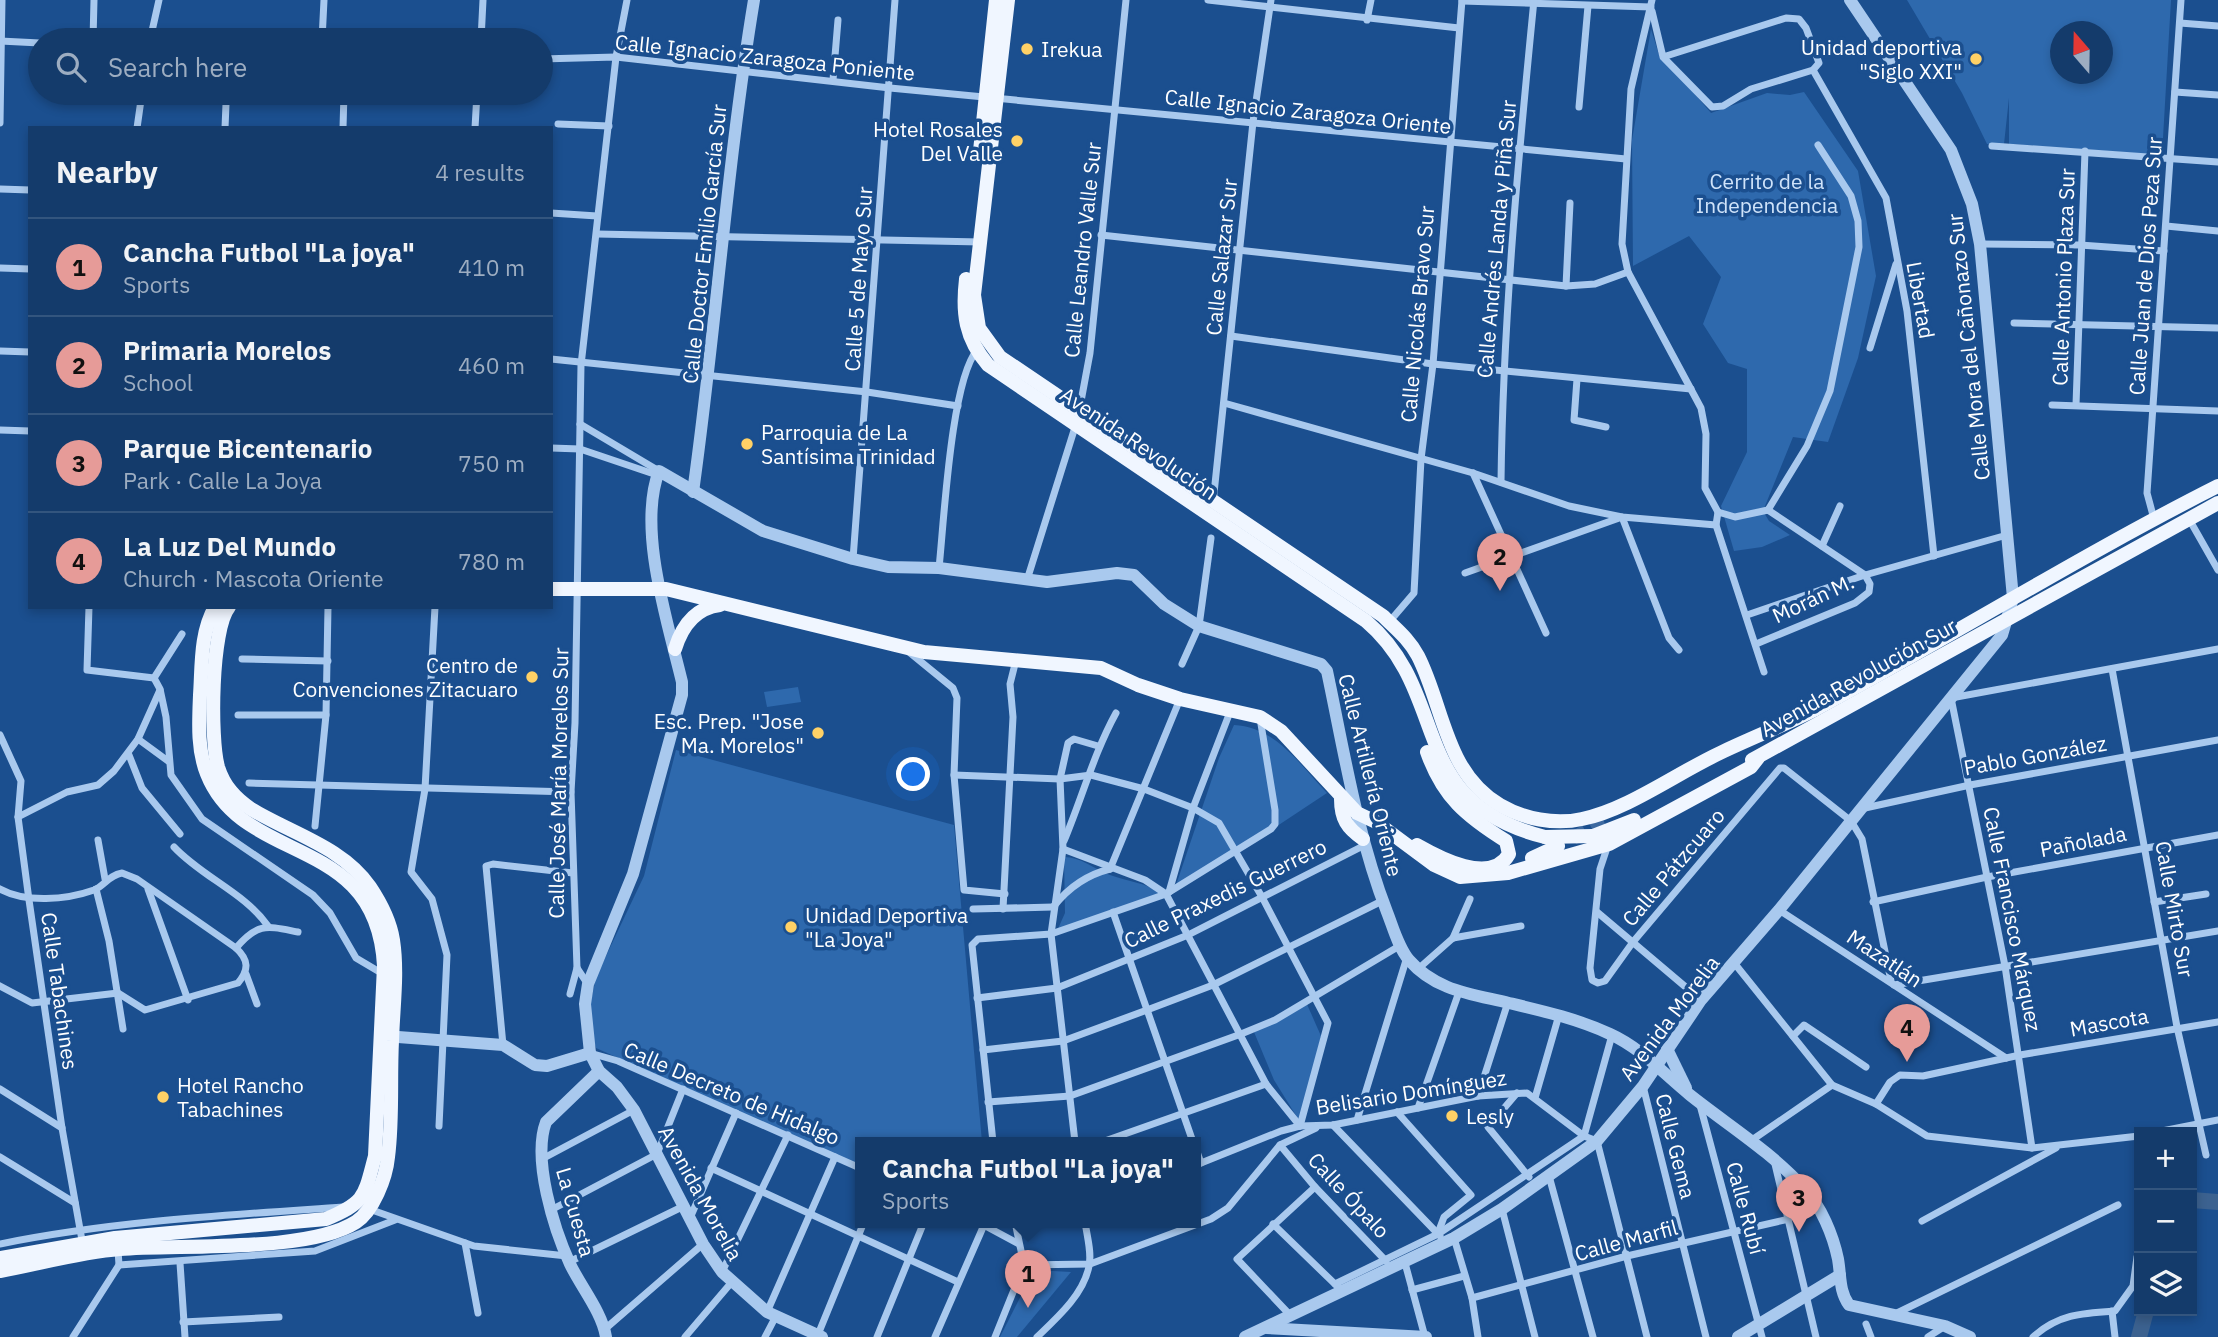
<!DOCTYPE html>
<meta charset="utf-8">
<style>
:root{--surface:#143b6b;--page:#214673;--text:#f1f3f6;--muted:#9dadc1;--line:#33557e;--accent:#e69b98}
body{margin:0;font-family:"IBM Plex Sans",sans-serif;background:var(--page);color:var(--text)}
.controls{position:absolute;right:21px;bottom:21px;display:grid;overflow:hidden;border-radius:0px;box-shadow:0 4px 10px #0003}
.controls button{width:63px;height:63px;display:grid;place-items:center;padding:0;border:0;border-bottom:2px solid var(--line);background:var(--surface);color:var(--text);font:35px sans-serif}
.compass{position:absolute;left:2050px;top:21px;width:63px;height:63px;border-radius:50%;background:var(--surface);box-shadow:0 4px 10px #0003;rotate:340deg}
.you{position:absolute;left:914px;top:775px;width:24px;height:24px;margin:-18px;border:5px solid #fff;border-radius:50%;background:#1a73e8;box-shadow:0 0 0 10px #1a73e833}
.badge{display:grid;place-items:center;width:46px;height:46px;border-radius:50%;background:var(--accent);color:#111;font-size:23px;font-weight:700}
.pin{position:absolute;translate:-50% -58px;filter:drop-shadow(0 2px 4px #0008)}
.pin::after{content:'';position:absolute;top:37px;width:24px;height:21px;background:inherit;clip-path:polygon(0 0,100% 0,50% 100%)}
.popup{position:absolute;left:855px;top:1137px;width:346px;height:91px;box-sizing:border-box;display:grid;place-content:center;border-radius:0px;background:var(--surface);filter:drop-shadow(0 2px 5px #0005);font-size:23px;white-space:nowrap;color:var(--muted)}
.popup b{font-size:26px;color:var(--text)}
.popup::after{content:'';position:absolute;left:50%;top:100%;margin-left:-14px;border:14px solid transparent;border-top-color:var(--surface)}
.list{margin:0;padding:0;list-style:none}
h2{display:flex;justify-content:space-between;align-items:center;height:91px;margin:0;padding:0 28px;font-size:30px}
h2 small{font-size:23px;font-weight:400;color:var(--muted)}
.list li{display:grid;grid-template-columns:46px 1fr auto;gap:21px;align-items:center;box-sizing:border-box;height:98px;padding:0 28px;border-top:2px solid var(--line)}
.list b{display:block;font-size:26px;white-space:nowrap}
.list p{margin:0;font-size:23px;white-space:nowrap;color:var(--muted)}
.list em{font-size:23px;font-style:normal;color:var(--muted)}
.icon{flex:none;width:38px;height:38px;fill:none;stroke:currentColor;stroke-width:2;stroke-linecap:round;stroke-linejoin:round}
.map{position:relative;flex:none;width:2218px;height:1337px;overflow:hidden}
.search{position:absolute;background:var(--surface);box-shadow:0 4px 10px #0003;left:28px;top:28px;width:525px;height:77px;display:flex;align-items:center;gap:18px;box-sizing:border-box;padding:0 24px;border-radius:38px;color:var(--muted);font-size:26px}
.panel{position:absolute;background:var(--surface);box-shadow:0 4px 10px #0003;left:28px;top:126px;width:525px;height:483px;border-radius:0px}
.map>svg:first-child{display:block}
.green{fill:#2e69ad;fill-rule:evenodd}
.lines{fill:none;stroke-linecap:round;stroke-linejoin:round}
.river{stroke:#3c6290;stroke-width:16}
.primary-tunnel{stroke:#3d69a0;stroke-width:14;stroke-dasharray:14 7;stroke-linecap:butt}
.minor{stroke:#a9c9ee;stroke-width:7}
.tertiary{stroke:#a9c9ee;stroke-width:12}
.primary{stroke:#f0f6ff;stroke-width:14}
.primary-bridge{stroke:#f0f6ff;stroke-width:14}
.poi-dot{fill:#ffd166;stroke:#1b4f8f;stroke-width:2.5}
.labels{text-anchor:middle;dominant-baseline:central;stroke-width:7;stroke-linejoin:round;paint-order:stroke}
.poi-label{font-size:21px;fill:#fff;stroke:#1b4f8f;text-anchor:start}
.street-label{font-size:21px;fill:#fff;stroke:#1b4f8f}
.park-label{font-size:21px;fill:#cfe3fa;stroke:#1b4f8f}
</style>
<div class="map">
<svg width="2218" height="1337" viewBox="0 0 2218 1337">
<rect width="100%" height="100%" fill="#1b4f8f"/>
<g class="green">
<path d="M1907,0h264l-9,155 -153,-11v-46l-5,46h-17l-25,-51zM2060,32h42v42h-42z"/>
<path d="M1651,29l9,29 3,-1 48,56 56,-20 23,2 14,-3 54,79 18,105 -18,82 -30,84 -35,-5 -30,74 6,10 21,14 -28,12 -28,4 -13,-45 26,-54v-83l-19,-6 -25,-39 18,-47 -32,-41 -56,30 -1,-126z"/>
<path d="M798,687l3,15 -34,5 -3,-15z"/>
<path d="M1234,725c42,2 66,40 93,68l-59,39 -92,53 43,-127z"/>
<path d="M676,750l278,75 28,317h-122v25l-264,-119 -9,-28 9,-43 48,-101z"/>
<path d="M1064,857c17,0 30,12 46,18 19,7 35,7 52,19l-105,37 8,-18z"/>
<path d="M1306,1002l15,34 -21,86 -26,-42 -20,-48z"/>
<path d="M1034,1270l37,2 -54,65h-17z"/>
</g>
<g class="lines">
<g class="river">
<path d="M2192,1200l26,2"/>
<path d="M2139,1337l7,-26"/>
</g>
<path class="primary-tunnel" d="M1573,838l34,-17"/>
<g class="minor">
<path d="M1208,0l251,28"/>
<path d="M1652,0l-21,89 -9,155 6,28 73,136 5,26 -1,54 13,24 -2,13 48,147"/>
<path d="M1462,1l189,6"/>
<path d="M1652,11l11,46 49,50 11,-1 28,-17 62,-19 6,-7 -13,-35 -7,-9 -13,-1 -123,39"/>
<path d="M1367,20l4,-20"/>
<path d="M2180,23l38,3"/>
<path d="M93,40l1,-40"/>
<path d="M150,40l9,-40"/>
<path d="M322,40l2,-40"/>
<path d="M481,40l2,-40"/>
<path d="M0,41l40,2"/>
<path d="M541,59l75,-2 274,31 736,71"/>
<path d="M1813,70l73,128 21,113 27,245"/>
<path d="M833,80l5,-60"/>
<path d="M2175,92l43,3"/>
<path d="M1579,107l9,-101"/>
<path d="M0,123l2,-123"/>
<path d="M558,124l51,2"/>
<path d="M137,128l5,-35"/>
<path d="M225,128l1,-24"/>
<path d="M343,128l1,-35"/>
<path d="M475,128l2,-35"/>
<path d="M1992,146l226,16"/>
<path d="M0,189l30,1"/>
<path d="M551,213l46,3"/>
<path d="M2166,226l52,5"/>
<path d="M597,234l384,8"/>
<path d="M1101,235l465,51 29,-2 33,-12"/>
<path d="M1980,244l100,1 84,6"/>
<path d="M0,268l30,1"/>
<path d="M1566,286l4,-83"/>
<path d="M2014,323l204,5"/>
<path d="M1231,336l202,28 258,25"/>
<path d="M1870,348l26,-84"/>
<path d="M0,351l30,1"/>
<path d="M551,359l316,33 91,14"/>
<path d="M1577,379l-3,41 32,7"/>
<path d="M1224,403l249,70 96,33 53,11 94,8"/>
<path d="M2052,405l166,6"/>
<path d="M2076,405l9,-254"/>
<path d="M1079,412l11,-59 36,-353"/>
<path d="M580,424l79,47"/>
<path d="M0,430l30,1"/>
<path d="M551,448l29,1 77,26"/>
<path d="M1473,473l73,160"/>
<path d="M1501,482c2,-161 17,-321 33,-482"/>
<path d="M1213,503l40,-381 18,-122"/>
<path d="M1768,510l39,-64 23,-55 29,-144 -1,-26 -7,-25 -33,-51"/>
<path d="M1718,512l17,5 33,-7"/>
<path d="M2154,519l-7,-26 34,-493"/>
<path d="M2189,519l29,51"/>
<path d="M1822,546l18,-40"/>
<path d="M853,559l42,-559"/>
<path d="M939,568c5,-47 12,-187 38,-218"/>
<path d="M1465,573l157,-56 47,121 10,12"/>
<path d="M1027,580l49,-156"/>
<path d="M89,607l-2,63 67,8"/>
<path d="M435,607l-10,182 -14,83 21,27 15,56 -8,171"/>
<path d="M1747,615l118,-40 142,-40"/>
<path d="M1390,621l24,-28 7,-134 12,-95 29,-364"/>
<path d="M1756,644l99,-41 14,-11 1,-8 -5,-9 -97,-65"/>
<path d="M909,652l44,36 4,10 -3,77 10,115 41,4"/>
<path d="M242,659l86,2"/>
<path d="M1182,664l17,-38 12,-88"/>
<path d="M2112,669l65,358 29,128"/>
<path d="M154,678l6,11 6,28 5,58 31,44 111,76 17,18 26,45 27,16"/>
<path d="M154,678l28,-44"/>
<path d="M238,715h88"/>
<path d="M0,735l21,46 -3,36 11,83 33,228 21,118"/>
<path d="M138,739l30,22"/>
<path d="M129,755l13,33 38,46"/>
<path d="M954,775l106,4 31,-4 53,14 49,19 26,15 43,74 66,126 -28,103"/>
<path d="M249,783l322,9"/>
<path d="M1865,808l105,-23 248,-45"/>
<path d="M18,817l49,-25 31,-7 16,-14 24,-32 22,-49"/>
<path d="M315,826l11,-111 2,-108"/>
<path d="M98,840l7,39"/>
<path d="M1064,841c18,-43 30,-88 52,-128"/>
<path d="M1608,845l-8,24 -10,99 2,12 6,3 7,-2 28,-39 147,-174h4l67,53 11,18 29,142"/>
<path d="M174,847c28,30 71,46 94,79"/>
<path d="M1063,849l82,31 21,14 100,190 34,42"/>
<path d="M1110,869l70,-170"/>
<path d="M0,889c25,14 66,11 94,1 10,-4 15,-15 28,-17l15,6 99,69c13,12 13,22 2,35l-93,27 -27,-17 -86,10 -32,-17"/>
<path d="M96,889l13,52 14,88"/>
<path d="M148,889l40,111"/>
<path d="M1169,892l24,-84 37,-96"/>
<path d="M1873,902l114,-25 231,-42"/>
<path d="M2154,902l52,-8"/>
<path d="M1054,906c15,-19 32,-31 56,-37"/>
<path d="M973,909l80,-2"/>
<path d="M1003,909l10,-192 -3,-33 6,-24"/>
<path d="M1779,910l227,148"/>
<path d="M1113,912l80,230"/>
<path d="M1597,912l104,88"/>
<path d="M1453,938l17,-39"/>
<path d="M236,948c22,-26 31,-22 62,-16"/>
<path d="M1735,964l97,121 44,19 51,32 105,12 107,-12"/>
<path d="M1418,969l35,-31 68,-12"/>
<path d="M246,974l11,30"/>
<path d="M587,983l-10,-15 -6,-176 4,-69 6,-358 35,-308 11,-57"/>
<path d="M1894,985l324,-54"/>
<path d="M570,994l7,-26"/>
<path d="M977,998l80,-10 131,-53 177,-90"/>
<path d="M1793,1036l11,-11 62,42"/>
<path d="M503,1045l-17,-179 7,-2 80,9"/>
<path d="M983,1050l80,-9 84,-31 66,-25 169,-84"/>
<path d="M590,1053l28,8 242,107"/>
<path d="M1643,1086l63,251"/>
<path d="M0,1089l62,39"/>
<path d="M1517,1093l-29,34 41,50"/>
<path d="M1478,1096l30,-94"/>
<path d="M1535,1098l24,-83"/>
<path d="M988,1102l82,-6 171,-62 34,-14 126,-75"/>
<path d="M1876,1104l14,-22 10,-7 23,1 97,-21 198,-33"/>
<path d="M1700,1105l62,232"/>
<path d="M1418,1108l41,-116"/>
<path d="M1397,1112l74,83 -27,22 -6,16"/>
<path d="M1357,1120l50,-163"/>
<path d="M1333,1125l107,111"/>
<path d="M2157,1132l61,-12"/>
<path d="M1752,1140l80,-55"/>
<path d="M993,1142l-21,-197 6,-6 73,-5 115,-40 105,-65 4,-5v-14l-15,-92"/>
<path d="M1075,1142l-24,-208 12,-85 -3,-70 8,-36 6,-4 24,7"/>
<path d="M1102,1142l164,-58"/>
<path d="M1280,1145l35,42 71,74"/>
<path d="M2032,1148l-27,-182 -54,-268 267,-49"/>
<path d="M1196,1149l5,14"/>
<path d="M0,1157l75,46"/>
<path d="M542,1159l92,-49"/>
<path d="M1774,1160l42,177"/>
<path d="M1196,1165l85,-34 19,-5 33,-1 145,-29 49,-3 57,43 13,5 50,196"/>
<path d="M711,1168l247,114"/>
<path d="M1549,1176l44,161"/>
<path d="M369,1209l105,37 93,10"/>
<path d="M1502,1209l33,128"/>
<path d="M551,1210l106,-56 26,-65"/>
<path d="M690,1218l46,-105"/>
<path d="M1922,1221l134,-73"/>
<path d="M978,1222l39,21"/>
<path d="M1273,1224l65,63"/>
<path d="M1454,1238l18,60 6,39"/>
<path d="M465,1243l13,70"/>
<path d="M0,1244c114,-23 228,-29 343,-37"/>
<path d="M569,1262l115,-56"/>
<path d="M180,1263l5,74"/>
<path d="M1405,1263l20,74"/>
<path d="M119,1265l196,-14 80,-31"/>
<path d="M1024,1265l66,-1 121,-45 17,-11 52,-63 36,-17"/>
<path d="M722,1272l66,-137"/>
<path d="M1335,1284l103,-50 146,-98 28,-101"/>
<path d="M1412,1290l52,-14"/>
<path d="M1472,1298l155,-42 162,-37"/>
<path d="M2112,1311l3,26"/>
<path d="M767,1312l68,-155"/>
<path d="M1897,1313l221,-108"/>
<path d="M1290,1315l-53,-56 78,-72"/>
<path d="M183,1322l96,-5"/>
<path d="M1866,1324l5,13"/>
<path d="M605,1329l98,-85"/>
<path d="M73,1337l46,-72 -1,-15"/>
<path d="M685,1337l46,-54"/>
<path d="M765,1337l11,-21"/>
<path d="M817,1337l47,-115"/>
<path d="M877,1337l47,-115"/>
<path d="M935,1337l49,-112"/>
<path d="M995,1337l29,-72 -9,-43"/>
<path d="M1037,1337c20,-19 47,-43 52,-71 3,-13 -2,-30 -4,-44"/>
<path d="M1928,1337l17,-11"/>
<path d="M2033,1337c25,-23 50,-24 82,-26l18,-25 4,-29"/>
</g>
<g class="tertiary">
<path d="M693,492c23,-164 34,-329 61,-492"/>
<path d="M385,1036l118,9 32,20 12,1 43,-13"/>
<path d="M1667,1049l19,39"/>
<path d="M599,1071l-53,51c-14,37 8,107 24,142 11,23 32,48 36,73"/>
<path d="M1267,1328l159,9"/>
<path d="M822,1337l-55,-25 -45,-40 -19,-28 -69,-134 -17,-23 -18,-16 -9,-18 -5,-49 3,-20 45,-110 49,-179v-13c-14,-59 -45,-153 -23,-211l104,60 90,28 35,8 51,1 108,14 70,-9 17,2 30,29 35,22 122,38 6,7c17,80 30,164 60,241 6,15 11,35 22,48 27,31 63,34 100,43 34,8 69,16 101,31 31,14 54,40 80,61 39,31 80,56 114,93 17,18 29,47 34,71 3,17 1,32 11,46l96,21 25,11"/>
<path d="M1245,1337l209,-99 48,-29 95,-68 46,-55 58,-86 78,-90 223,-275 11,-37 -33,-354 -8,-40 -21,-54 -101,-150"/>
<path d="M1738,1337l102,-62"/>
</g>
<g class="primary">
<path d="M1008,0l-34,295 5,33 21,29 383,259c13,13 26,23 35,40 26,51 27,117 82,149 24,14 55,20 82,14 45,-9 95,-46 138,-66 31,-15 65,-28 96,-44 135,-72 265,-154 402,-223"/>
<path d="M980,151l16,-151"/>
<path d="M966,279c-4,34 -1,59 22,86l378,256c87,74 38,181 179,216"/>
<path d="M551,589h115l258,63 177,16 37,17 42,14 80,18 21,14 76,82 19,9 58,43 26,12 48,-4 101,-29 142,-77 7,-9"/>
<path d="M675,649c7,-23 20,-41 45,-44"/>
<path d="M1752,760l466,-257"/>
<path d="M1341,799c0,20 6,29 22,40"/>
<path d="M1593,836l41,-16"/>
<path d="M1417,845c21,12 74,41 92,9l-3,-13c-40,-25 -63,-44 -79,-89"/>
<path d="M1532,858l26,-12"/>
<path d="M0,1258l115,-20 211,-19c40,-17 38,-22 49,-63l9,-190c-7,-134 -140,-99 -177,-192 -10,-25 -8,-53 -7,-79 2,-29 0,-62 15,-88"/>
<path d="M0,1271c39,-7 80,-19 120,-22 59,-5 188,4 236,-27 17,-11 30,-44 32,-65 5,-38 2,-78 4,-116 1,-34 6,-68 1,-101 -3,-19 -13,-38 -23,-53 -27,-40 -80,-54 -119,-78 -16,-11 -27,-23 -33,-42 -8,-28 -7,-139 11,-160"/>
</g>
<path class="primary-bridge" d="M1545,837l48,-1"/>
</g>
<g class="poi-dot">
<circle cx="1027" cy="49" r="7"/>
<circle cx="1976" cy="59" r="7"/>
<circle cx="1017" cy="141" r="7"/>
<circle cx="747" cy="444" r="7"/>
<circle cx="532" cy="677" r="7"/>
<circle cx="818" cy="733" r="7"/>
<circle cx="791" cy="927" r="7"/>
<circle cx="163" cy="1097" r="7"/>
<circle cx="1452" cy="1116" r="7"/>
</g>
<g class="labels">
<g class="poi-label">
<text x="1962" y="47" text-anchor="end">Unidad deportiva<tspan x="1962" dy="24">"Siglo XXI"</tspan></text>
<text x="1041" y="49">Irekua</text>
<text x="1003" y="129" text-anchor="end">Hotel Rosales<tspan x="1003" dy="24">Del Valle</tspan></text>
<text x="761" y="432">Parroquia de La<tspan x="761" dy="24">Santísima Trinidad</tspan></text>
<text x="518" y="665" text-anchor="end">Centro de<tspan x="518" dy="24">Convenciones Zitacuaro</tspan></text>
<text x="804" y="721" text-anchor="end">Esc. Prep. "Jose<tspan x="804" dy="24">Ma. Morelos"</tspan></text>
<text x="805" y="915">Unidad Deportiva<tspan x="805" dy="24">"La Joya"</tspan></text>
<text x="177" y="1085">Hotel Rancho<tspan x="177" dy="24">Tabachines</tspan></text>
<text x="1466" y="1116">Lesly</text>
</g>
<g class="street-label">
<text transform="translate(765 57) rotate(6)">Calle Ignacio Zaragoza Poniente</text>
<text transform="translate(1308 111) rotate(6)">Calle Ignacio Zaragoza Oriente</text>
<text transform="translate(1496 239) rotate(-85)">Calle Andrés Landa y Piña Sur</text>
<text transform="translate(704 244) rotate(-84)">Calle Doctor Emilio García Sur</text>
<text transform="translate(1082 250) rotate(-84)">Calle Leandro Valle Sur</text>
<text transform="translate(1221 257) rotate(-84)">Calle Salazar Sur</text>
<text transform="translate(2145 266) rotate(-86)">Calle Juan de Dios Peza Sur</text>
<text transform="translate(2063 277) rotate(-88)">Calle Antonio Plaza Sur</text>
<text transform="translate(858 279) rotate(-86)">Calle 5 de Mayo Sur</text>
<text transform="translate(1921 300) rotate(80)">Libertad</text>
<text transform="translate(1417 314) rotate(-85)">Calle Nicolás Bravo Sur</text>
<text transform="translate(1968 347) rotate(-96)">Calle Mora del Cañonazo Sur</text>
<text transform="translate(1139 443) rotate(34)">Avenida Revolución</text>
<text transform="translate(1813 598) rotate(-25)">Morán M.</text>
<text transform="translate(1858 677) rotate(-29)">Avenida Revolución Sur</text>
<text transform="translate(2035 755) rotate(-10)">Pablo González</text>
<text transform="translate(1371 775) rotate(76)">Calle Artillería Oriente</text>
<text transform="translate(558 783) rotate(-89)">Calle José María Morelos Sur</text>
<text transform="translate(2083 841) rotate(-11)">Pañolada</text>
<text transform="translate(1673 867) rotate(-50)">Calle Pátzcuaro</text>
<text transform="translate(1225 893) rotate(-26)">Calle Praxedis Guerrero</text>
<text transform="translate(2175 909) rotate(80)">Calle Mirto Sur</text>
<text transform="translate(2013 919) rotate(79)">Calle Francisco Márquez</text>
<text transform="translate(1885 958) rotate(34)">Mazatlán</text>
<text transform="translate(60 991) rotate(82)">Calle Tabachines</text>
<text transform="translate(1669 1018) rotate(-53)">Avenida Morelia</text>
<text transform="translate(2109 1022) rotate(-10)">Mascota</text>
<text transform="translate(1411 1092) rotate(-9)">Belisario Domínguez</text>
<text transform="translate(732 1093) rotate(23)">Calle Decreto de Hidalgo</text>
<text transform="translate(1676 1146) rotate(76)">Calle Gema</text>
<text transform="translate(701 1193) rotate(61)">Avenida Morelia</text>
<text transform="translate(1349 1195) rotate(47)">Calle Ópalo</text>
<text transform="translate(1746 1208) rotate(75)">Calle Rubí</text>
<text transform="translate(576 1212) rotate(74)">La Cuesta</text>
<text transform="translate(1626 1240) rotate(-15)">Calle Marfil</text>
</g>
<g class="park-label">
<text x="1767" y="181">Cerrito de la<tspan x="1767" dy="24">Independencia</tspan></text>
</g>
</g>
</svg>
<div class="controls">
<button>+</button>
<button>−</button>
<button><svg class="icon" aria-label="layers" viewBox="0 0 24 24"><path d="M12 4l9 5-9 5-9-5zM3 14l9 5 9-5"/></svg></button>
</div>
<svg class="compass" viewBox="-18 -18 36 36"><path d="M0-13l5 13h-10z" fill="#e53935"/><path d="M0 13l5-13h-10z" fill="#9dadc1"/></svg>
<div class="you"></div>
<div class="pin badge" style="left:1028px;top:1308px">1</div>
<div class="popup"><b>Cancha Futbol &quot;La joya&quot;</b>Sports</div>
<div class="pin badge" style="left:1500px;top:591px">2</div>
<div class="pin badge" style="left:1799px;top:1232px">3</div>
<div class="pin badge" style="left:1907px;top:1062px">4</div>
<div class="search"><svg class="icon" aria-label="search" viewBox="0 0 24 24"><circle cx="10" cy="10" r="6"/><path d="M15 15l6 6"/></svg>Search here</div>
<section class="panel">
<h2>Nearby<small>4 results</small></h2>
<ul class="list">
<li><span class="badge">1</span><div><b>Cancha Futbol &quot;La joya&quot;</b><p>Sports</p></div><em>410 m</em></li>
<li><span class="badge">2</span><div><b>Primaria Morelos</b><p>School</p></div><em>460 m</em></li>
<li><span class="badge">3</span><div><b>Parque Bicentenario</b><p>Park · Calle La Joya</p></div><em>750 m</em></li>
<li><span class="badge">4</span><div><b>La Luz Del Mundo</b><p>Church · Mascota Oriente</p></div><em>780 m</em></li>
</ul>
</section>
</div>
